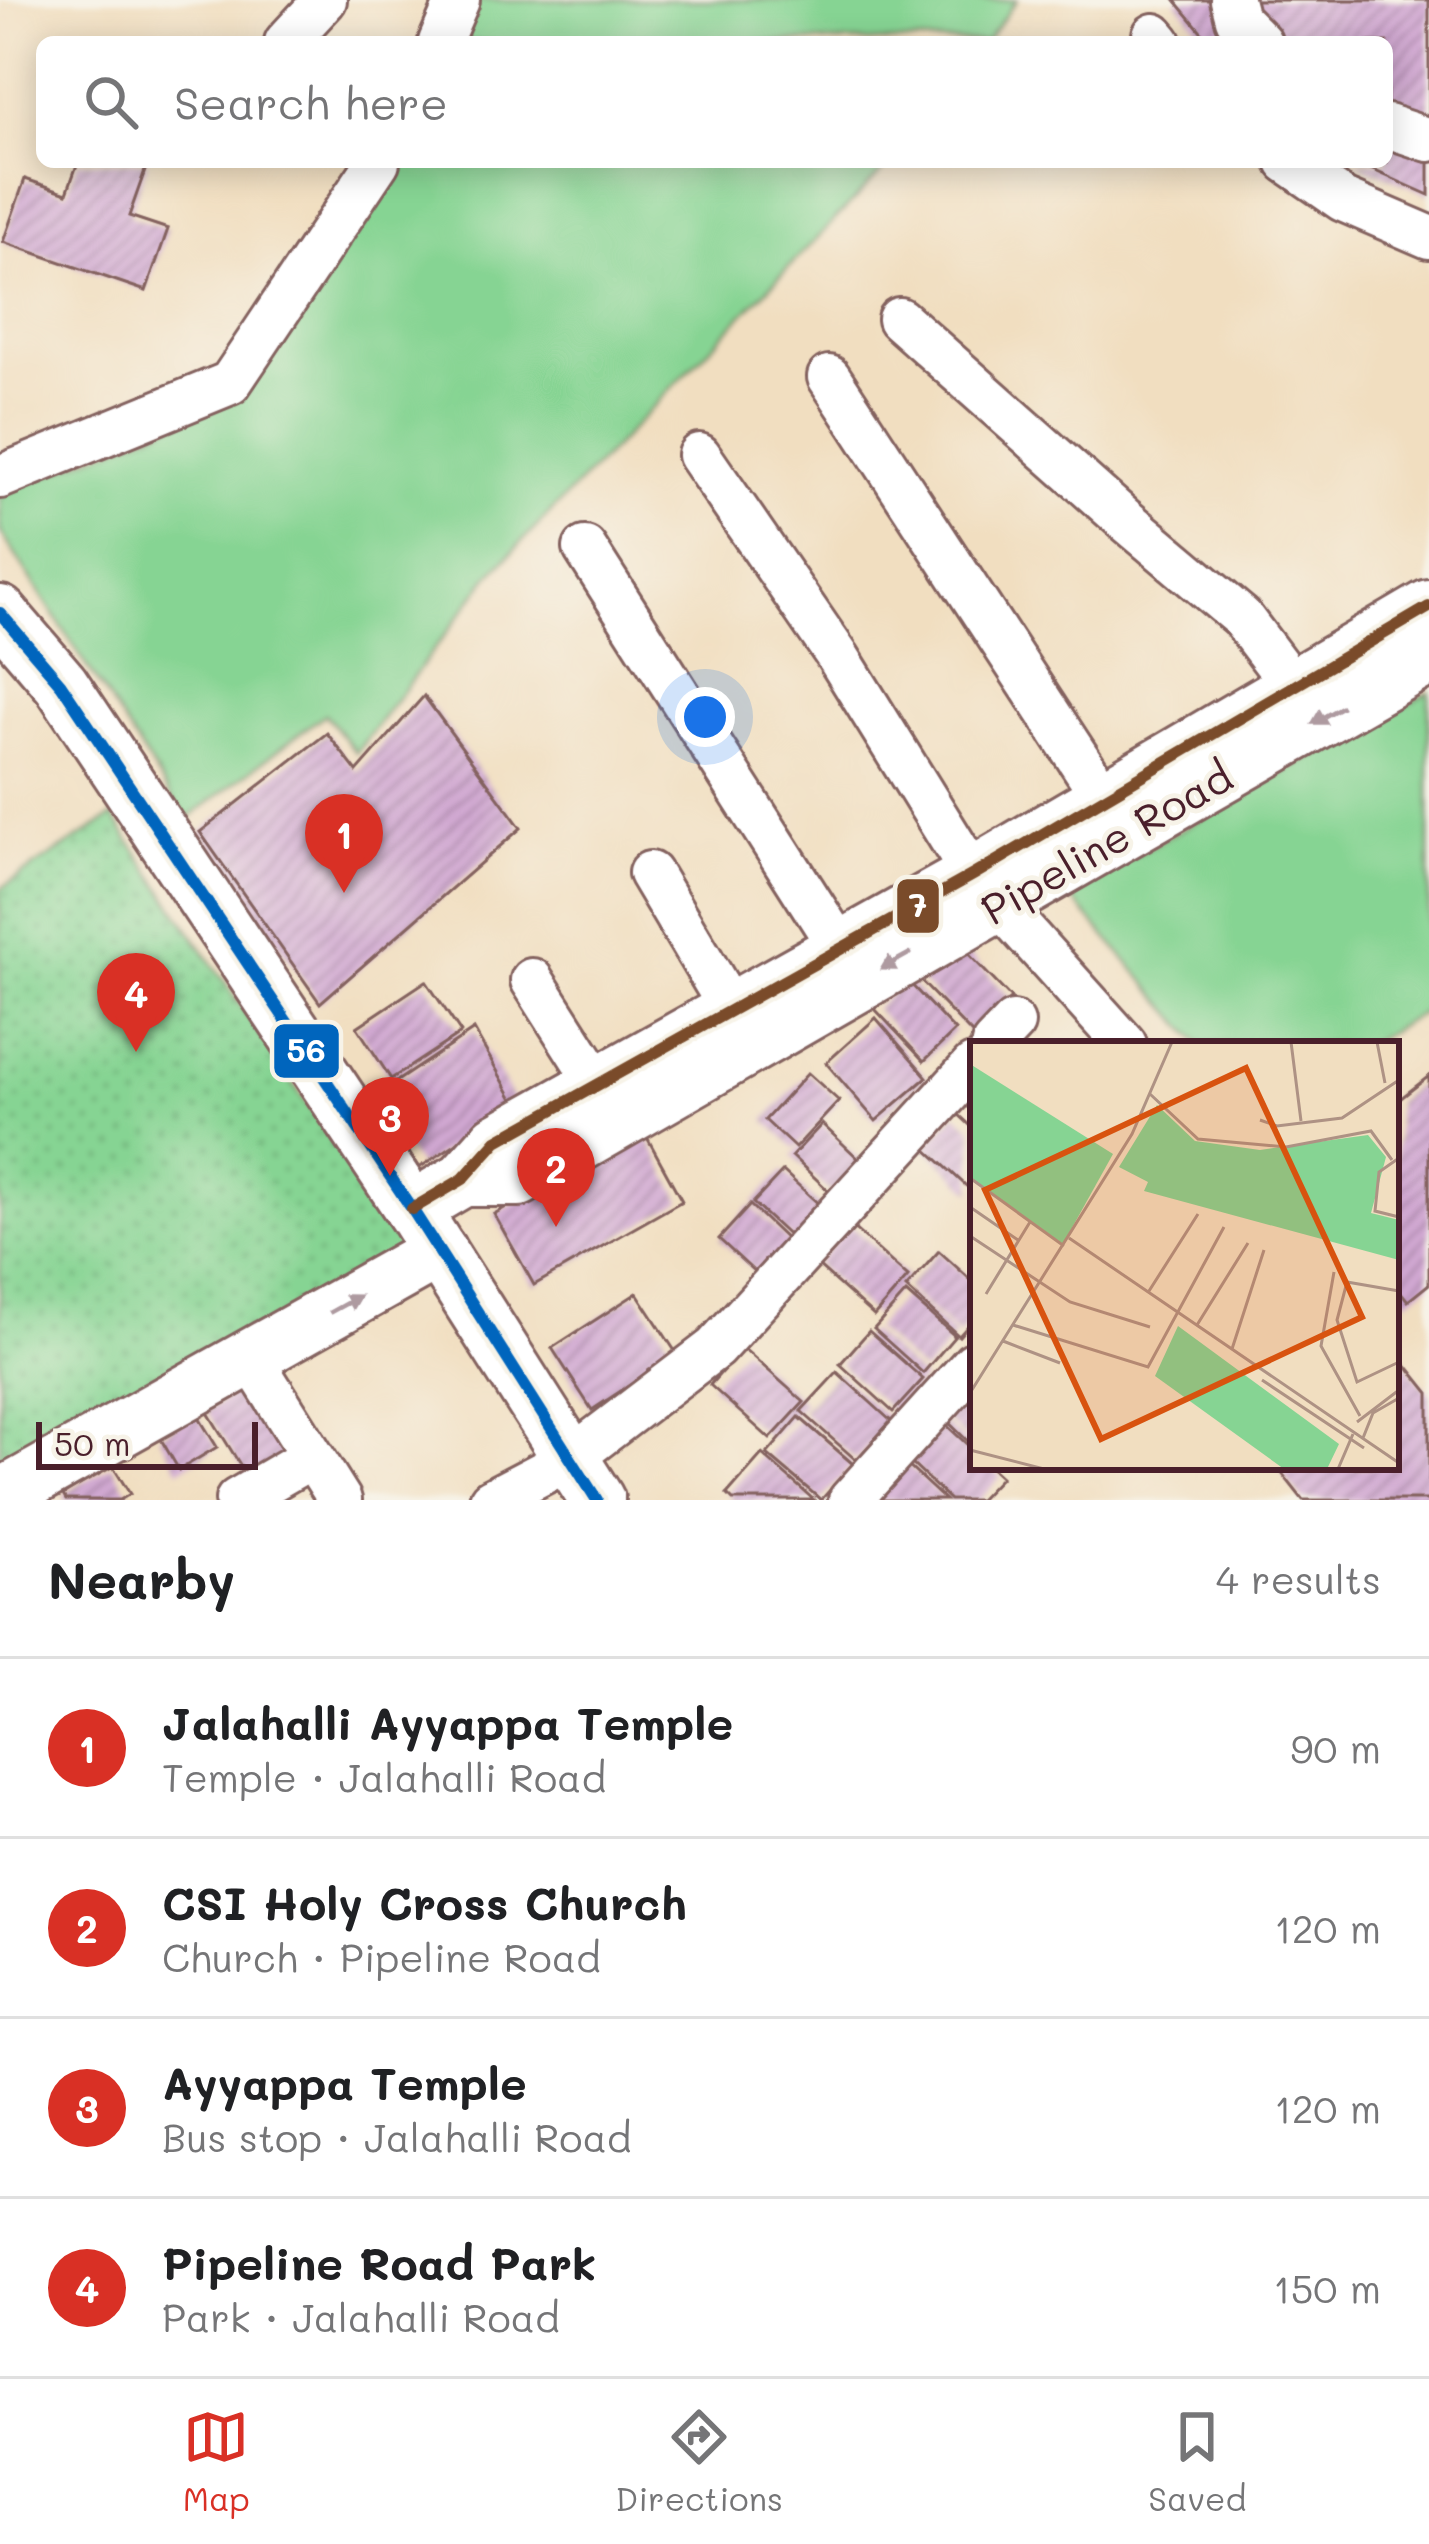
<!DOCTYPE html>
<meta charset="utf-8">
<style>
:root{--surface:#fff;--page:#f2f2f2;--text:#202124;--muted:#757577;--line:#e0e0e0;--accent:#d93025}
body{margin:0;font-family:Mali,sans-serif;background:var(--page);color:var(--text)}
.scale{position:absolute;left:36px;bottom:30px;width:222px;box-sizing:border-box;padding-left:12px;border:6px solid #4a1f2b;border-top:0;font-size:33px;line-height:42px;white-space:nowrap;color:#4a1f2b;-webkit-text-stroke:9px #f7f3e8;paint-order:stroke}
.you{position:absolute;left:705px;top:717px;width:42px;height:42px;margin:-30px;border:9px solid #fff;border-radius:50%;background:#1a73e8;box-shadow:0 0 0 18px #1a73e833}
.badge{display:grid;place-items:center;width:78px;height:78px;border-radius:50%;background:var(--accent);color:#fff;font-size:39px;font-weight:700}
.pin{position:absolute;translate:-50% -99px;filter:drop-shadow(0 3px 6px #0008)}
.pin::after{content:'';position:absolute;top:63px;width:42px;height:36px;background:inherit;clip-path:polygon(0 0,100% 0,50% 100%)}
.list{margin:0;padding:0;list-style:none}
h2{display:flex;justify-content:space-between;align-items:center;height:156px;margin:0;padding:0 48px;font-size:51px}
h2 small{font-size:39px;font-weight:400;color:var(--muted)}
.list li{display:grid;grid-template-columns:78px 1fr auto;gap:36px;align-items:center;box-sizing:border-box;height:180px;padding:0 48px;border-top:3px solid var(--line)}
.list b{display:block;font-size:45px;white-space:nowrap}
.list p{margin:0;font-size:39px;white-space:nowrap;color:var(--muted)}
.list em{font-size:39px;font-style:normal;color:var(--muted)}
.icon{flex:none;width:66px;height:66px;fill:none;stroke:currentColor;stroke-width:2;stroke-linecap:round;stroke-linejoin:round}
.map{position:relative;flex:none;width:1429px;height:1500px;overflow:hidden}
.search{position:absolute;background:var(--surface);box-shadow:0 6px 30px #0003;left:36px;right:36px;top:36px;height:132px;display:flex;align-items:center;gap:30px;box-sizing:border-box;padding:0 42px;border-radius:18px;color:var(--muted);font-size:45px}
.sheet{height:876px;background:var(--surface)}
nav{display:flex;justify-content:space-around;align-items:center;box-sizing:border-box;height:168px;border-top:3px solid var(--line);background:var(--surface);font-size:33px;color:var(--muted)}
nav a{display:grid;justify-items:center;gap:6px}
nav .on{color:var(--accent)}
.map>svg:first-child{display:block}
.grass{fill:#86d493;stroke:#687a5f;stroke-width:3}
.park{fill:url(#park-dots);stroke:#687a5f;stroke-width:3}
.building{fill:url(#building-hatch)}
.lines{fill:none;stroke-linecap:round;stroke-linejoin:round}
.minor-casing{stroke:#84625f;stroke-width:48}
.major-casing{stroke:#84625f;stroke-width:60}
.minor{stroke:#fff;stroke-width:42}
.major{stroke:#fff;stroke-width:54}
.bus-1-casing{stroke:#f7f3e8;stroke-width:21}
.bus-2-casing{stroke:#f7f3e8;stroke-width:21}
.bus-1{stroke:#0065bd;stroke-width:12}
.bus-2{stroke:#7a4b2a;stroke-width:12}
.oneway{fill:#ae9aa0}
.labels{text-anchor:middle;dominant-baseline:central;stroke-width:10;stroke-linejoin:round;paint-order:stroke}
.street-label{font-size:42px;fill:#4a1f2b;stroke:#f7f3e8}
.inset-road{fill:none;stroke:#ae9284;stroke-width:3}
.view{fill:#d8530f;fill-opacity:0.15;stroke:#d8530f;stroke-width:6}
.inset-edge{fill:none;stroke:#4a1f2b;stroke-width:6}
.line-badge{stroke:#f7f3e8;stroke-width:4.5}
.badge-label{font-size:33px;text-anchor:middle;font-weight:bold;fill:#fff}
</style>
<div class="map">
<svg width="1429" height="1500" viewBox="0 0 1429 1500">
<defs>
<pattern id="park-dots" width="8" height="8" patternUnits="userSpaceOnUse" patternTransform="scale(3)"><rect width="8" height="8" fill="#86d493"/><path d="M2 2h.1M6 6h.1" fill="none" stroke="#75b67f" stroke-width="1.8" stroke-linecap="round"/></pattern>
<pattern id="building-hatch" width="6" height="6" patternUnits="userSpaceOnUse" patternTransform="scale(3)"><rect width="6" height="6" fill="#d0a7d1"/><path d="M-1 1l2-2M0 6l6-6M5 7l2-2" fill="none" stroke="#ab87aa"/></pattern>
</defs>
<rect width="100%" height="100%" fill="#f7f3e8"/>
<filter id="ink" filterUnits="userSpaceOnUse"><feTurbulence type="fractalNoise" baseFrequency=".00833" numOctaves="2"/><feDisplacementMap in="SourceGraphic" scale="24" xChannelSelector="R" yChannelSelector="G"/><feConvolveMatrix kernelMatrix="1 2 1 2 8 2 1 2 1" color-interpolation-filters="sRGB"/></filter>
<filter id="wash" filterUnits="userSpaceOnUse"><feTurbulence type="fractalNoise" baseFrequency=".004" numOctaves="4" result="noise"/><feDisplacementMap in="SourceGraphic" scale="48" xChannelSelector="R" yChannelSelector="G"/><feGaussianBlur stdDeviation="2.7" result="paint"/><feColorMatrix in="noise" values="0 0 0 0 0 0 0 0 0 0 0 0 0 0 0 0 0 1.4 0 .05"/><feComposite in="paint" operator="in"/></filter>
<g filter="url(#wash)">
<rect width="100%" height="100%" fill="#f1dec0"/>
<g class="grass">
<path d="M471,0h546l-31,42h-532z"/>
<path d="M390,162h501l-400,412 -135,179 -31,-39 -139,106 -186,-289v-37l232,-94z"/>
<path d="M1429,692v317l-62,35h-167l-133,-151z"/>
</g>
<path class="park" d="M113,816l269,399 19,-3 27,39 -428,239v-601z"/>
<g id="blocks">
<g class="building">
<path d="M1175,0h254v195l-74,-33h32v-120h-177z"/>
<path d="M78,162h70l-19,54 39,13 -22,62 -143,-49 22,-63 42,14z"/>
<path d="M424,696l97,132 -201,175 -120,-171 127,-99 30,39z"/>
<path d="M956,941l55,57 -38,37 -55,-57z"/>
<path d="M906,979l49,52 -31,30 -49,-52z"/>
<path d="M426,981l35,52 -70,46 -34,-52z"/>
<path d="M876,1018l51,59 -51,44 -50,-58z"/>
<path d="M474,1030l42,74 -97,64 -20,-31 18,-12 -26,-40z"/>
<path d="M808,1073l31,28 -44,47 -30,-28z"/>
<path d="M1429,1076v208l-21,17 -12,-15v-184z"/>
<path d="M957,1113l16,15v64l-48,-44z"/>
<path d="M822,1124l40,38 -30,32 -40,-38z"/>
<path d="M643,1130l39,71 -148,84 -40,-71z"/>
<path d="M783,1171l42,39 -30,32 -42,-39z"/>
<path d="M750,1205l41,39 -31,33 -41,-38z"/>
<path d="M850,1225l58,52 -34,39 -58,-52z"/>
<path d="M939,1251l34,31v38l-14,16 -53,-48z"/>
<path d="M637,1293l40,61 -85,56 -40,-62z"/>
<path d="M906,1293l49,43 -32,37 -49,-44z"/>
<path d="M869,1331l54,48 -30,33 -53,-48z"/>
<path d="M743,1348l61,54 -34,37 -60,-54z"/>
<path d="M1401,1358l28,35v107h-126l-26,-33h119v-105z"/>
<path d="M837,1372l54,49 -35,39 -55,-49z"/>
<path d="M252,1383l44,73 -44,28 -45,-73z"/>
<path d="M973,1383v63l-31,-30z"/>
<path d="M196,1413l21,34 -38,23 -20,-34z"/>
<path d="M799,1417l54,47 -32,36 -54,-46z"/>
<path d="M944,1423l29,27v17h17l11,10 -22,23h-29l-41,-39z"/>
<path d="M762,1454l52,46h-81l-6,-6z"/>
<path d="M905,1463l40,37h-74z"/>
<path d="M112,1465l18,29 -10,6h-54l-3,-5z"/>
</g>
</g>
</g>
<g filter="url(#ink)">
<use href="#blocks" fill-opacity="0" stroke="#84625f" stroke-width="3"/>
<g class="lines">
<defs>
<g id="minor">
<path d="M1232,0l5,19 23,23"/>
<path d="M1154,35l6,7"/>
<path d="M286,42l39,-42"/>
<path d="M440,42l18,-42"/>
<path d="M1387,126l42,14"/>
<path d="M1288,162l55,38 86,37"/>
<path d="M899,319l223,198 119,100 52,69"/>
<path d="M829,377l275,421"/>
<path d="M699,455l139,202 135,218 152,169"/>
<path d="M0,477l230,-94 148,-221"/>
<path d="M585,548l255,400"/>
<path d="M650,873l81,136"/>
<path d="M532,980l66,104"/>
<path d="M993,1044l20,-21"/>
<path d="M250,1357l90,143"/>
<path d="M237,1500l74,-43"/>
<path d="M491,1500l80,-42 144,-110 258,-282"/>
<path d="M850,1500l123,-136"/>
</g>
<g id="major">
<path d="M0,613l61,71 351,525 185,291"/>
<path d="M463,1179h56l910,-522"/>
<path d="M412,1209l51,-30 34,-38 476,-266 456,-268"/>
<path d="M0,1497l439,-246"/>
</g>
</defs>
<use href="#minor" class="minor-casing"/>
<use href="#major" class="major-casing"/>
<use href="#minor" class="minor"/>
<use href="#major" class="major"/>
<defs>
<path id="bus-1" d="M0,613l61,71 351,525 185,291"/>
<path id="bus-2" d="M412,1209l51,-30 34,-38 476,-266 456,-268"/>
</defs>
<use href="#bus-1" class="bus-1-casing"/>
<use href="#bus-2" class="bus-2-casing"/>
<use href="#bus-1" class="bus-1"/>
<use href="#bus-2" class="bus-2"/>
</g>
<defs><path id="oneway-solid" d="M-6-.8H1V-3.2L6.5 0L1 3.2V.8H-6Z" transform="scale(3)"/></defs>
<g class="oneway">
<use href="#oneway-solid" transform="translate(1327 715) rotate(150)"/>
<use href="#oneway-solid" transform="translate(896 961) rotate(151)"/>
<use href="#oneway-solid" transform="translate(345 1304) rotate(-29)"/>
</g>
</g>
<g class="labels">
<g class="street-label">
<text transform="translate(1106 842) rotate(-30)">Pipeline Road</text>
</g>
</g>
<g transform="translate(970 1041)">
<rect width="429" height="429" fill="#f1dec0"/>
<path d="M187,64l38,36 65,9 108,-15 18,22 -15,56 28,7v40l-255,-69 4,-9 -29,-15zM208,285l161,118 -12,25h-43l-129,-93z" fill="#86d493"/>
<path d="M0,23l143,90 -50,90 -93,-67z" fill="#86d493"/>
<path class="inset-road" d="M321,1l10,79M407,1l8,41M180,53l48,45 88,8 85,-16 21,29M290,79l17,6 65,-8 57,-38M429,117l-20,14 -4,39 24,6M0,137l94,68M0,166l48,33M0,195l100,66 80,25M99,197l330,225M364,231l-13,74 39,70M179,250l49,-77M429,250l-52,-9 -10,38 20,62 42,-20M16,253l44,-72M43,284l135,42 76,-140M227,284l51,-82M33,300l57,22M262,308l32,-99M292,339l102,68M0,352l162,-259 40,-92M387,381l42,-32M393,397l10,-25 26,-15M0,409l74,19M368,428l15,-35"/>
<path class="view" d="M276,27l116,249 -261,122 -116,-249z"/>
<rect width="429" height="429" class="inset-edge"/>
</g>
<g class="line-badge">
<rect x="895" y="877" width="46" height="58" rx="12" fill="#7a4b2a"/>
<rect x="272" y="1022" width="69" height="58" rx="12" fill="#0065bd"/>
</g>
<g class="badge-label">
<text x="918" y="917">7</text>
<text x="306" y="1062">56</text>
</g>
</svg>
<div class="scale">50 m</div>
<div class="you"></div>
<div class="pin badge" style="left:344px;top:893px">1</div>
<div class="pin badge" style="left:556px;top:1227px">2</div>
<div class="pin badge" style="left:390px;top:1176px">3</div>
<div class="pin badge" style="left:136px;top:1052px">4</div>
<div class="search"><svg class="icon" aria-label="search" viewBox="0 0 24 24"><circle cx="10" cy="10" r="6"/><path d="M15 15l6 6"/></svg>Search here</div>
</div>
<section class="sheet">
<h2>Nearby<small>4 results</small></h2>
<ul class="list">
<li><span class="badge">1</span><div><b>Jalahalli Ayyappa Temple</b><p>Temple · Jalahalli Road</p></div><em>90 m</em></li>
<li><span class="badge">2</span><div><b>CSI Holy Cross Church</b><p>Church · Pipeline Road</p></div><em>120 m</em></li>
<li><span class="badge">3</span><div><b>Ayyappa Temple</b><p>Bus stop · Jalahalli Road</p></div><em>120 m</em></li>
<li><span class="badge">4</span><div><b>Pipeline Road Park</b><p>Park · Jalahalli Road</p></div><em>150 m</em></li>
</ul>
</section>
<nav>
<a class="on"><svg class="icon" aria-label="map" viewBox="0 0 24 24"><path d="M3 6l6-2 6 2 6-2v14l-6 2-6-2-6 2zM9 4v14M15 6v14"/></svg>Map</a>
<a><svg class="icon" aria-label="directions" viewBox="0 0 24 24"><path d="M12 3l9 9-9 9-9-9zM9 14v-3h6M13 9l2 2-2 2"/></svg>Directions</a>
<a><svg class="icon" aria-label="saved" viewBox="0 0 24 24"><path d="M7 4h10v16l-5-4-5 4z"/></svg>Saved</a>
</nav>
